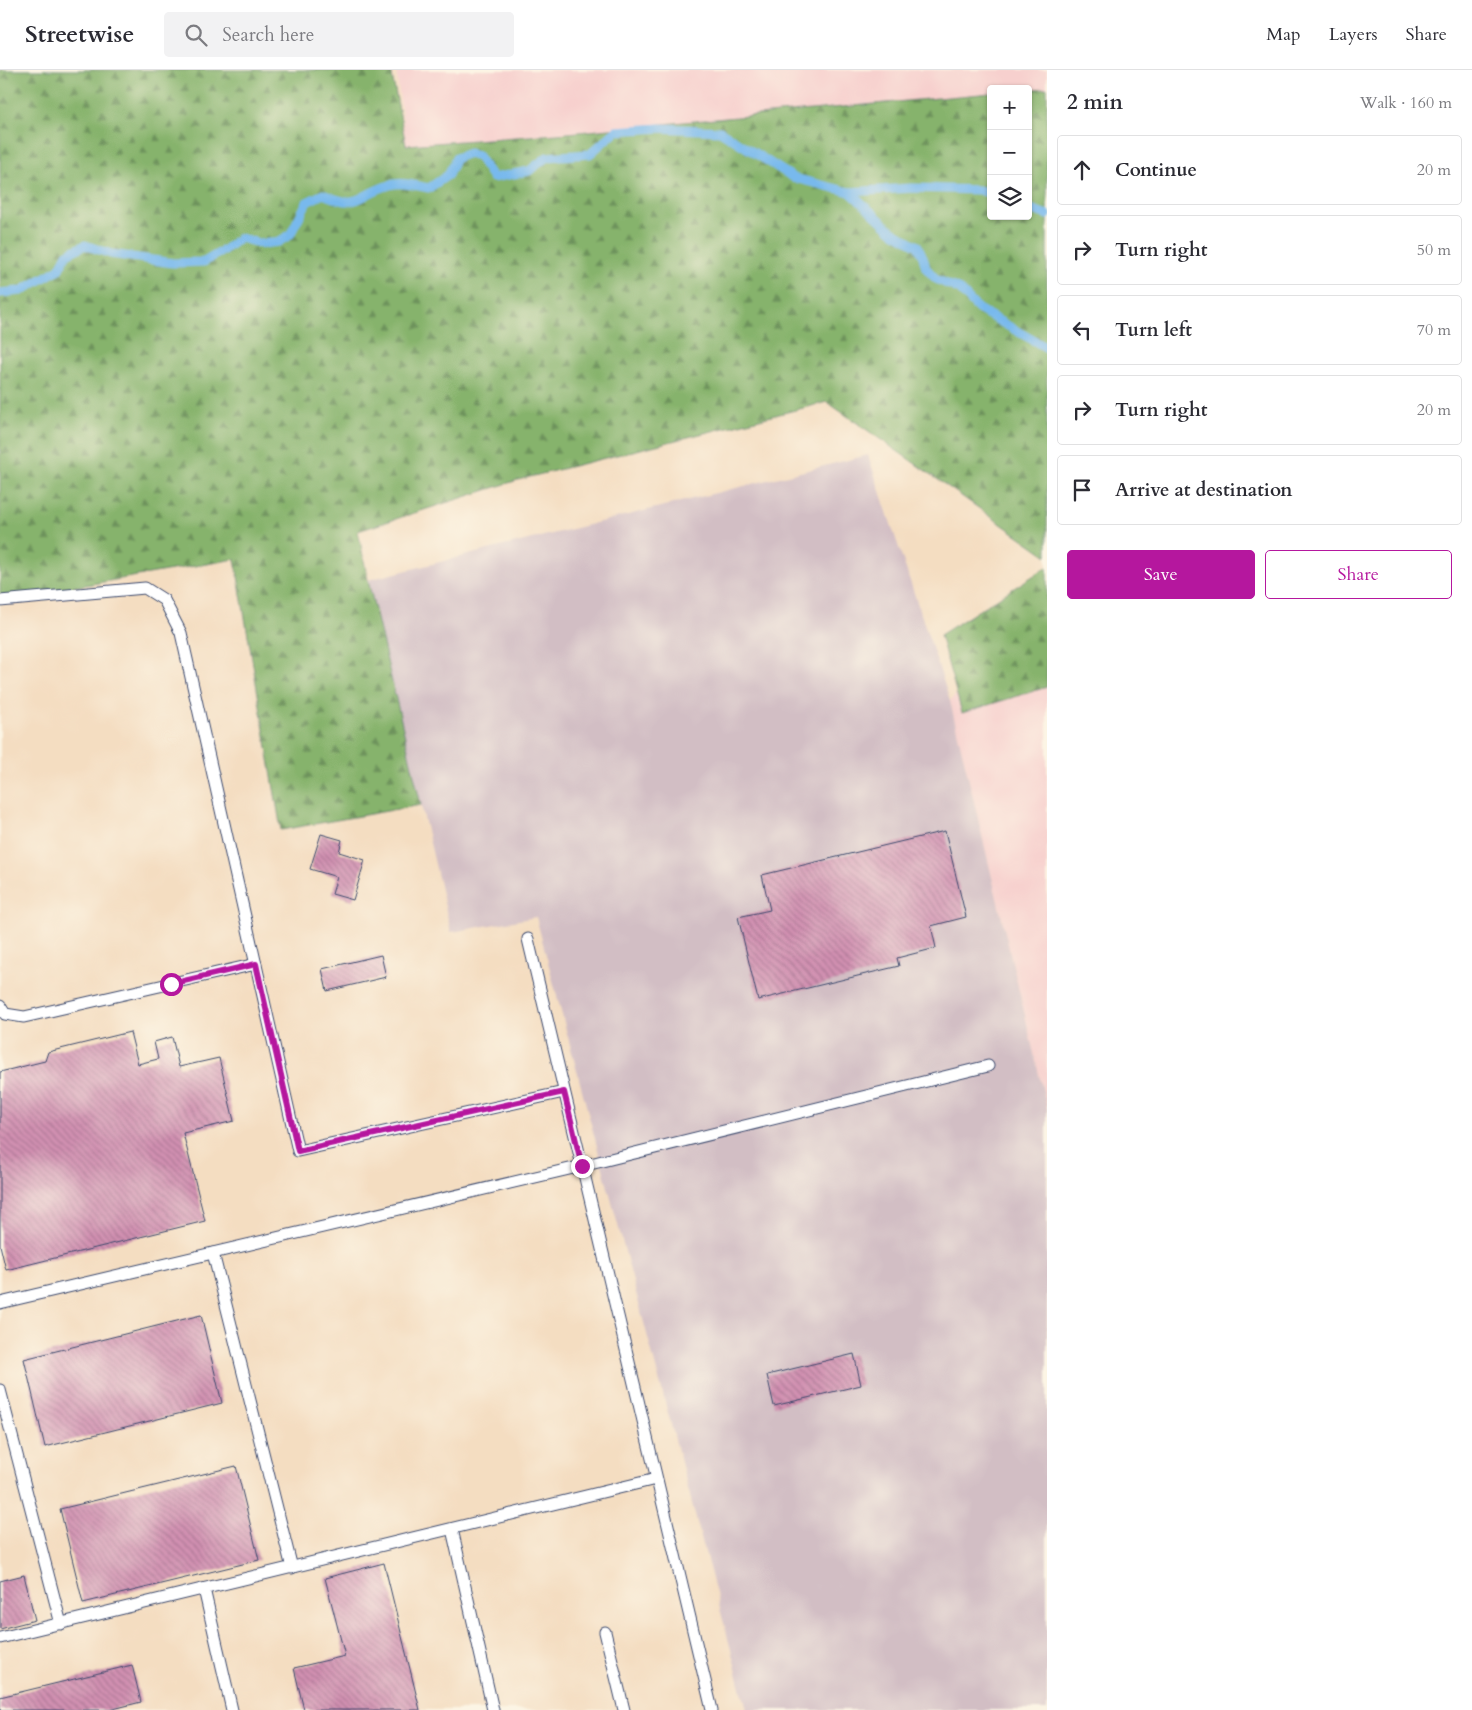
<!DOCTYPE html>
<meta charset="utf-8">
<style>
:root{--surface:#fff;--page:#f2f2f3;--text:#2b2b33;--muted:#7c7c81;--line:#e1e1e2;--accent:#b5179e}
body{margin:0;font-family:Cardo,serif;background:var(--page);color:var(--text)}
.controls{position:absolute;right:15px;top:15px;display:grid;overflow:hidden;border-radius:5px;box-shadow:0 1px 4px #0004}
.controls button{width:45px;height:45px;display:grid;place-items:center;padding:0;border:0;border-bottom:1px solid var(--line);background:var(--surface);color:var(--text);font:25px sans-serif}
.stop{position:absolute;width:15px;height:15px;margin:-11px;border:4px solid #b5179e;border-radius:50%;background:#fff}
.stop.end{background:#b5179e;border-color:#fff;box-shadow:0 1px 5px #0008}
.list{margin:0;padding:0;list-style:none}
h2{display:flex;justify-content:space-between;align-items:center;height:65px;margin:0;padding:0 20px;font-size:21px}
h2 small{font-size:16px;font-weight:400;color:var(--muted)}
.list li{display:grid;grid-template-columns:32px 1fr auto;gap:15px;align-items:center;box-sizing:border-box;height:70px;margin:0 10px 10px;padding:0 10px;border:1px solid var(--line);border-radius:5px}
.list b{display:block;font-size:19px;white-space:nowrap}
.list em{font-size:16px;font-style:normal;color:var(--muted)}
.actions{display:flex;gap:10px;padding:15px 20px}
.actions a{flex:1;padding:11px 0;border:1px solid var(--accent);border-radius:5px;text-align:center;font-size:18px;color:var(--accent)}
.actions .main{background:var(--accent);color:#fff}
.icon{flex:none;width:28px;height:28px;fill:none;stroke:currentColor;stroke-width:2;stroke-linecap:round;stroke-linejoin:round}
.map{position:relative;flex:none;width:1047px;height:1640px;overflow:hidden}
header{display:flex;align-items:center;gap:30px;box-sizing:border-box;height:70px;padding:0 25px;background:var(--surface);border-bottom:1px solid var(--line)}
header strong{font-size:24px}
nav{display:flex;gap:28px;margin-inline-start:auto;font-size:18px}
.search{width:350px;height:45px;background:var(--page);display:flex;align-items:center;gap:12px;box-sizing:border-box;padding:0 18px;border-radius:5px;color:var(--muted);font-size:19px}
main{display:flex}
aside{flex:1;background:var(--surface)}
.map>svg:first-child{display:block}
.built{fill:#f7d0ce}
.industrial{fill:#d2bec4}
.forest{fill:url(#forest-firs);stroke:#507165}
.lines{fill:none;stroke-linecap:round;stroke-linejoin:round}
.stream{stroke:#78b9ed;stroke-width:9}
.building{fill:url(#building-back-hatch)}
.lane-casing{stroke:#3c496d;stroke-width:13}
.lane{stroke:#fff;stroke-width:11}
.route{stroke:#b5179e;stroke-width:6}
</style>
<header>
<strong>Streetwise</strong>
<div class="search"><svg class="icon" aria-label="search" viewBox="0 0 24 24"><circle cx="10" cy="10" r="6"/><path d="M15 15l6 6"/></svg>Search here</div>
<nav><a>Map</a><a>Layers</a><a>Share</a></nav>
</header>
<main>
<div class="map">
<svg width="1047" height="1640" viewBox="0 0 1047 1640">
<defs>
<pattern id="forest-firs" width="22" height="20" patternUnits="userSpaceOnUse" patternTransform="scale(1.25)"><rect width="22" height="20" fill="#86b36c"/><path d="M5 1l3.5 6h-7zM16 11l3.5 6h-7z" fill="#6d925c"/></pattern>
<pattern id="building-back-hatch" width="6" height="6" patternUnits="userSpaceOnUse" patternTransform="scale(1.25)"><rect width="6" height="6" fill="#d190b1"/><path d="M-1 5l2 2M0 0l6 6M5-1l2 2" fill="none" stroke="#a97693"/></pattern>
</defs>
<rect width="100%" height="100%" fill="#fcf5e5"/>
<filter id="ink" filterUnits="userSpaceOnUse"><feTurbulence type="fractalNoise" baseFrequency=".02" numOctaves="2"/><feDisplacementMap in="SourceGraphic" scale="10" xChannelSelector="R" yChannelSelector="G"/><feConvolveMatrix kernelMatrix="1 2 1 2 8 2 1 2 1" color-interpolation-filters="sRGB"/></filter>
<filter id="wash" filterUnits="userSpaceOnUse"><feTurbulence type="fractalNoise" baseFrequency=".0096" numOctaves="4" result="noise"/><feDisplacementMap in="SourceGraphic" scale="20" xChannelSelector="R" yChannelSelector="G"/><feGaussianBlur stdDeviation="1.12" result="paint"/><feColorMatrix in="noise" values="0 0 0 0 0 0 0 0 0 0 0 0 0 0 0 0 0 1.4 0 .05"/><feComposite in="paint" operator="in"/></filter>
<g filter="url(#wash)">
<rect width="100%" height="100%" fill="#f4ddc1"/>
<g class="built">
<path d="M396,0h651v18l-19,1h-37v4l-434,41 -151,11z"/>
<path d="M1047,575v463l-97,-407 33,-36z"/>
</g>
<path class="industrial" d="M868,385l82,246 97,407v602h-300l-211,-793 -85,15 -83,-352z"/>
<g class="forest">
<path d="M0,0h391l15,75 151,-11 434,-41v123h37v-127l19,-1v468l-220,-154 -309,78 -160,51 10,49 53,225 -140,25 -46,-271 -235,41z"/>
<path d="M1047,497v120l-85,26 -22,-78z"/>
</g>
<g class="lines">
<g class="stream">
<path d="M850,122l42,39 26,15 5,11 3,11 10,11 24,11 18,19 69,39"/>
<path d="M1028,138l19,7"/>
<path d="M0,223l21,-2 38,-22 8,-15 18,-9 26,9 62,9 31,-1 20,-12 16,-12 22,6 16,-2 12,-7 17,-33 16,-8c38,17 34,0 67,-9 11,-4 27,1 39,3l19,-13 8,-17 13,-5 9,3 15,22 36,-7 18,-14 43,-3 26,-23 44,-3 60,3 74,47 56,14 62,-4 67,2 12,4"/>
</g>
</g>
<g id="blocks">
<g class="building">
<path d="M945,761l21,86 -35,9 5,22 -39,10 2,8 -141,34 -20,-83 32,-7 -8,-35z"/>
<path d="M321,764l21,6 -3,12 26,8 -12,40 -21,-6 5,-17 -27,-8z"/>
<path d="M381,885l5,22 -59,14 -5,-22z"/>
<path d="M130,962l8,32 20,-5 -4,-17 18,-5 7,30 40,-9 15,63 -51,12 22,88 -199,49 -6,-25v-173l45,-11 3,-9z"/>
<path d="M201,1245l21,88 -177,44 -21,-88z"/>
<path d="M854,1284l7,31 -87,21 -7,-31z"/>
<path d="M236,1396l23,94 -176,43 -23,-94z"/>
<path d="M384,1493l36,147h-116l-10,-42 51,-12 -20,-78z"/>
<path d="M24,1505l11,45 -35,9v-48z"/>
<path d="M132,1595l9,37 -32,8h-109v-13z"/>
</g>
</g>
</g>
<g filter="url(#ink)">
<use href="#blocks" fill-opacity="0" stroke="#3c496d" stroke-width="1"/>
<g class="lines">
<defs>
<g id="lane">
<path d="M0,531l145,-13 19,12 17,33 117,518 266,-59"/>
<path d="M528,869l184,771"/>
<path d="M0,936l5,8 19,3 232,-53"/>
<path d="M213,1183l79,315"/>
<path d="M0,1233l582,-137 406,-100"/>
<path d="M0,1320l61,234"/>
<path d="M452,1459l41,181"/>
<path d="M204,1519l28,121"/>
<path d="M605,1562l19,78"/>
<path d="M0,1568l656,-159"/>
</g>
</defs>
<use href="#lane" class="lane-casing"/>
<use href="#lane" class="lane"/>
</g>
</g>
<g class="lines" filter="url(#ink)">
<path class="route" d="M171,914l85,-20 42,187 266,-59 18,74"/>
</g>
</svg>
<div class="controls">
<button>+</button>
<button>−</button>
<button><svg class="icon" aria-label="layers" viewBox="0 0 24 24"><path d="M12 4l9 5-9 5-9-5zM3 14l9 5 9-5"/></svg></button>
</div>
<div class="stop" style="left:171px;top:914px"></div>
<div class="stop end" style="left:582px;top:1096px"></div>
</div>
<aside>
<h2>2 min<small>Walk · 160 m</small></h2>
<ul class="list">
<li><svg class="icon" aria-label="ahead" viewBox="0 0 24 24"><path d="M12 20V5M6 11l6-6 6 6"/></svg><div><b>Continue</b></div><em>20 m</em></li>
<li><svg class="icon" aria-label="right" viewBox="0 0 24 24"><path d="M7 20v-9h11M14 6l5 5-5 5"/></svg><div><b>Turn right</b></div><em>50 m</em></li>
<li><svg class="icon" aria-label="left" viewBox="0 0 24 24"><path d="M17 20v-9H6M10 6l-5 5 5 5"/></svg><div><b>Turn left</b></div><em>70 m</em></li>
<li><svg class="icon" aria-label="right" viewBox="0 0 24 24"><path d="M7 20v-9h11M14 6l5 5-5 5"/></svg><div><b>Turn right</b></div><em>20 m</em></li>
<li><svg class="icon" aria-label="arrive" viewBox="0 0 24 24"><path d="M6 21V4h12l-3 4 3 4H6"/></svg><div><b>Arrive at destination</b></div></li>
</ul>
<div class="actions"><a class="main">Save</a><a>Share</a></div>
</aside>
</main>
